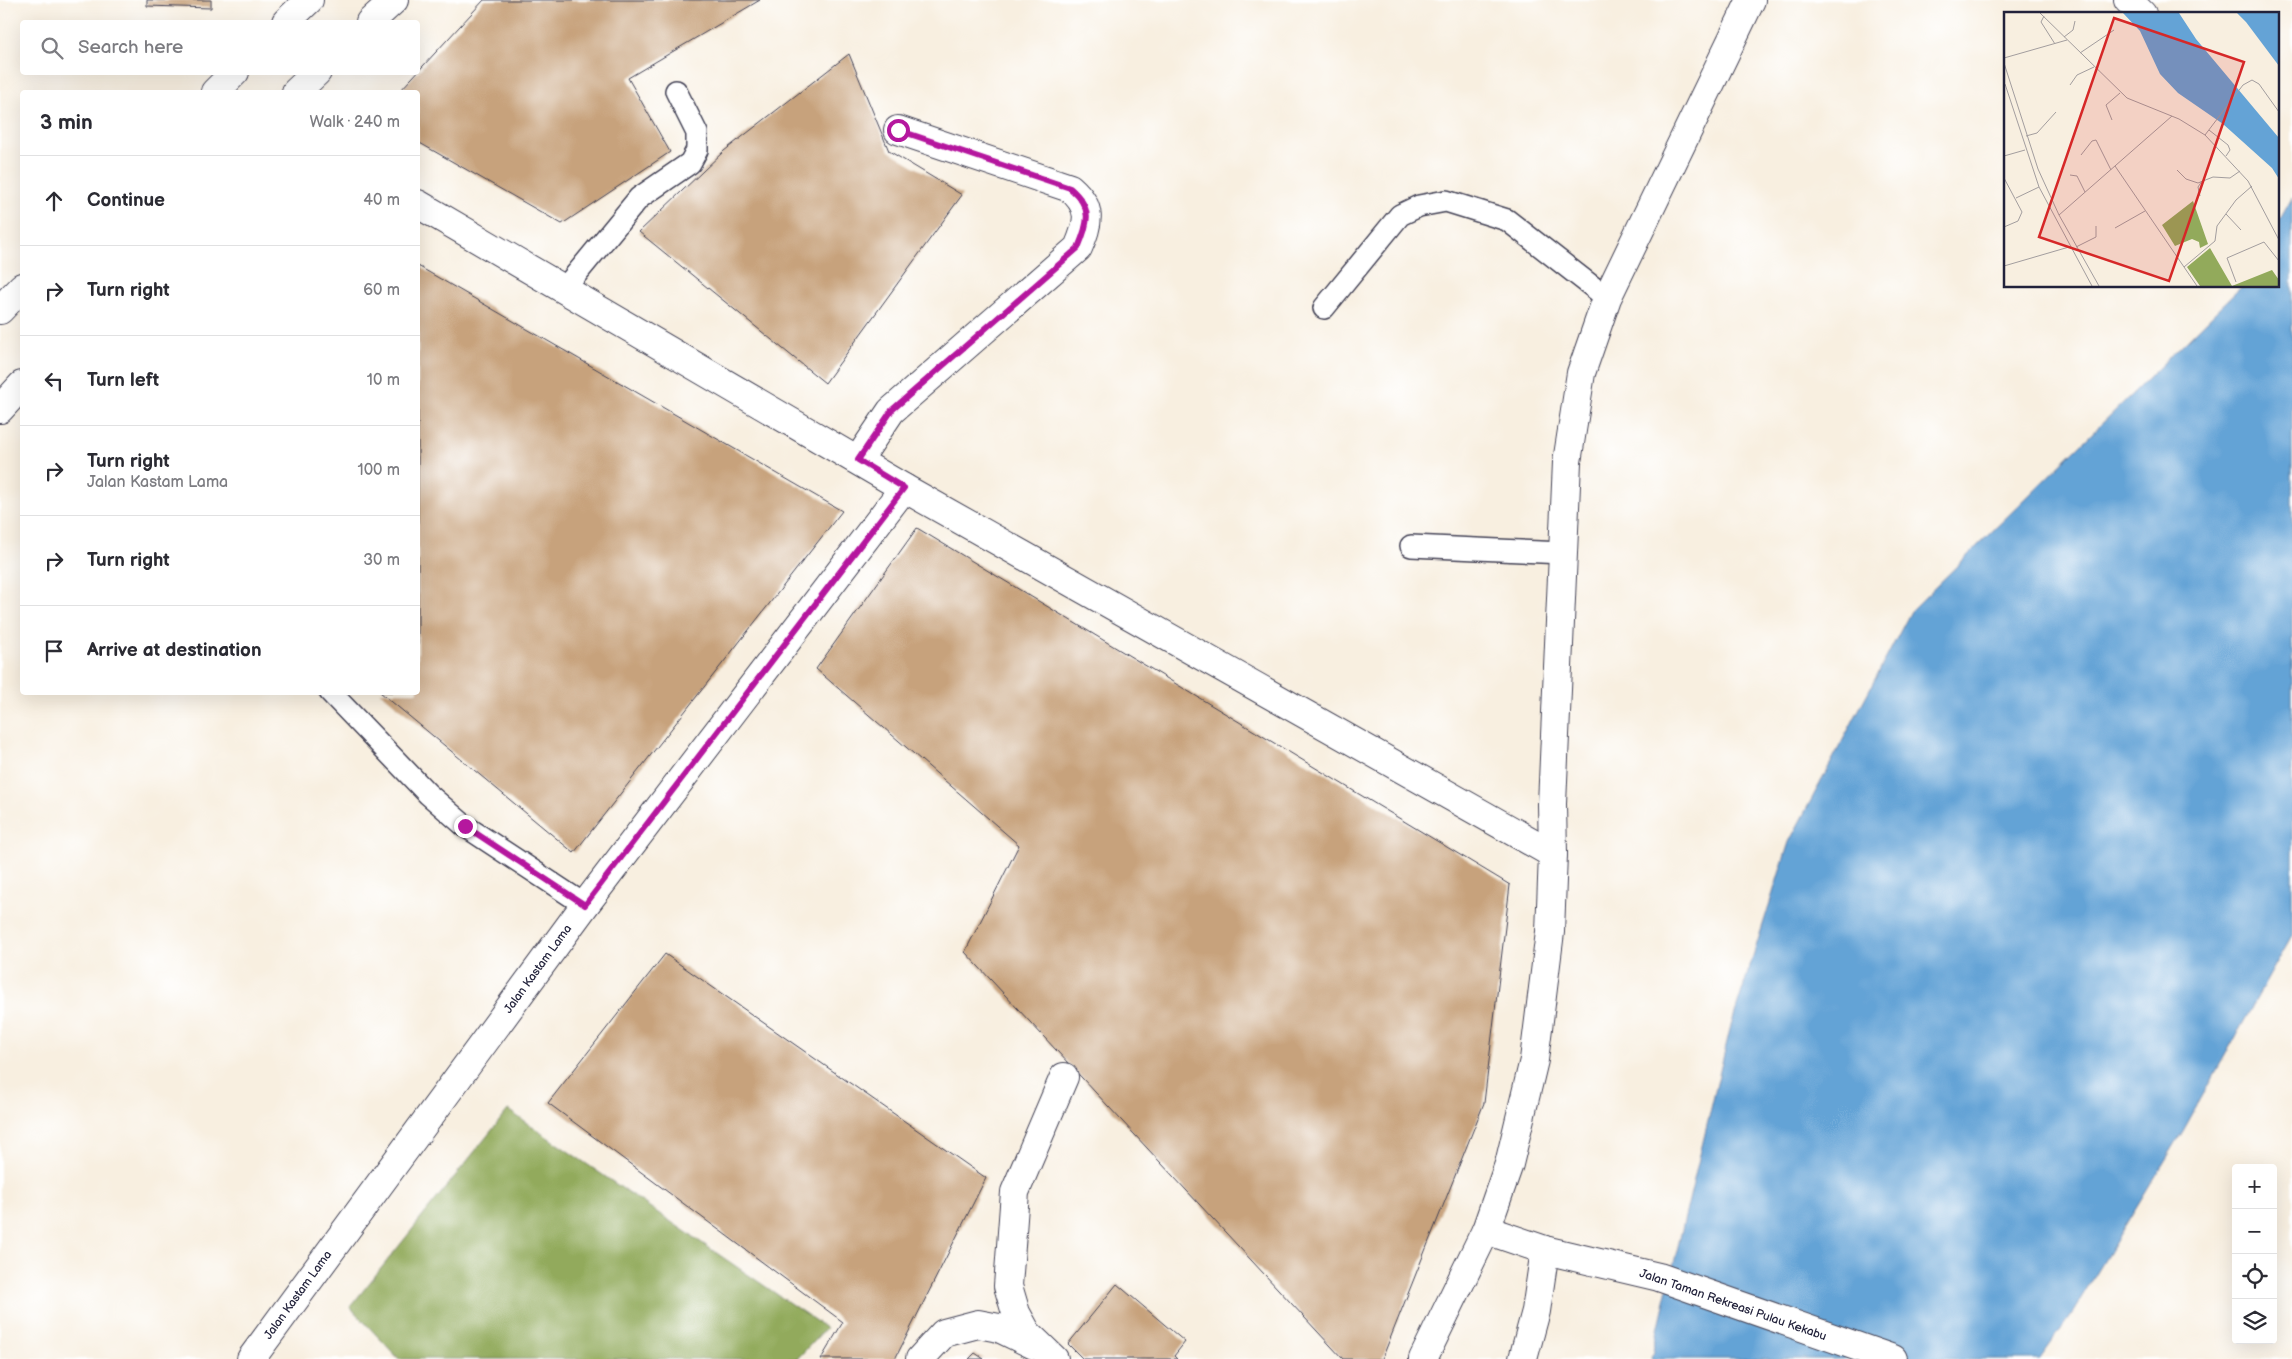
<!DOCTYPE html>
<meta charset="utf-8">
<style>
:root{--surface:#fff;--page:#f7f7f7;--text:#2b2b33;--muted:#7c7c81;--line:#e1e1e2}
body{margin:0;font-family:"Balsamiq Sans",sans-serif;background:var(--page);color:var(--text)}
.controls{position:absolute;right:15px;bottom:15px;display:grid;overflow:hidden;border-radius:5px;box-shadow:0 5px 20px #0002}
.controls button{width:45px;height:45px;display:grid;place-items:center;padding:0;border:0;border-bottom:1px solid var(--line);background:var(--surface);color:var(--text);font:25px sans-serif}
.stop{position:absolute;width:15px;height:15px;margin:-11px;border:4px solid #b5179e;border-radius:50%;background:#fff}
.stop.end{background:#b5179e;border-color:#fff;box-shadow:0 1px 5px #0008}
.list{margin:0;padding:0;list-style:none}
h2{display:flex;justify-content:space-between;align-items:center;height:65px;margin:0;padding:0 20px;font-size:21px}
h2 small{font-size:16px;font-weight:400;color:var(--muted)}
.list li{display:grid;grid-template-columns:32px 1fr auto;gap:15px;align-items:center;box-sizing:border-box;height:90px;padding:0 20px;border-top:1px solid var(--line)}
.list b{display:block;font-size:19px;white-space:nowrap}
.list p{margin:0;font-size:16px;white-space:nowrap;color:var(--muted)}
.list em{font-size:16px;font-style:normal;color:var(--muted)}
.icon{flex:none;width:28px;height:28px;fill:none;stroke:currentColor;stroke-width:2;stroke-linecap:round;stroke-linejoin:round}
.map{position:relative;flex:none;width:2292px;height:1359px;overflow:hidden}
.search{position:absolute;background:var(--surface);box-shadow:0 5px 20px #0002;left:20px;top:20px;width:400px;height:55px;display:flex;align-items:center;gap:12px;box-sizing:border-box;padding:0 18px;border-radius:5px;color:var(--muted);font-size:19px}
.panel{position:absolute;background:var(--surface);box-shadow:0 5px 20px #0002;left:20px;top:90px;width:400px;height:605px;border-radius:5px}
.map>svg:first-child{display:block}
.forest{fill:#92aa5b;stroke:#5a664b}
.water{fill:#64a3d6;stroke:#436288}
.building{fill:#c7a27b}
.lines{fill:none;stroke-linecap:round;stroke-linejoin:round}
.lane-casing{stroke:#424154;stroke-width:24}
.street-casing{stroke:#424154;stroke-width:30}
.secondary-casing{stroke:#424154;stroke-width:30}
.highway-casing{stroke:#424154;stroke-width:30}
.lane{stroke:#fff;stroke-width:21}
.street{stroke:#fff;stroke-width:28}
.secondary{stroke:#fff;stroke-width:28}
.highway{stroke:#fff;stroke-width:28}
.route{stroke:#b5179e;stroke-width:6}
.labels{text-anchor:middle;dominant-baseline:central;stroke-width:4;stroke-linejoin:round;paint-order:stroke}
.street-label{font-size:12px;fill:#22223b;stroke:#fff}
.inset-road{fill:none;stroke:#a29d9e;stroke-width:1}
.view{fill:#d62828;fill-opacity:0.15;stroke:#d62828;stroke-width:2.5}
.inset-edge{fill:none;stroke:#22223b;stroke-width:2.5}
</style>
<div class="map">
<svg width="2292" height="1359" viewBox="0 0 2292 1359">
<rect width="100%" height="100%" fill="#fff"/>
<filter id="ink" filterUnits="userSpaceOnUse"><feTurbulence type="fractalNoise" baseFrequency=".02" numOctaves="2"/><feDisplacementMap in="SourceGraphic" scale="10" xChannelSelector="R" yChannelSelector="G"/><feConvolveMatrix kernelMatrix="1 2 1 2 8 2 1 2 1" color-interpolation-filters="sRGB"/></filter>
<filter id="wash" filterUnits="userSpaceOnUse"><feTurbulence type="fractalNoise" baseFrequency=".0096" numOctaves="4" result="noise"/><feDisplacementMap in="SourceGraphic" scale="20" xChannelSelector="R" yChannelSelector="G"/><feGaussianBlur stdDeviation="1.12" result="paint"/><feColorMatrix in="noise" values="0 0 0 0 0 0 0 0 0 0 0 0 0 0 0 0 0 1.4 0 .05"/><feComposite in="paint" operator="in"/></filter>
<g filter="url(#wash)">
<rect width="100%" height="100%" fill="#f8efe0"/>
<path class="forest" d="M508,1110l318,218 -29,31h-398l-49,-52z"/>
<path class="water" d="M2292,198v737l-109,196 -111,183 -32,45h-389l79,-330 59,-187 122,-231 331,-325h36v-63z"/>
<g id="blocks">
<g class="building">
<path d="M147,0h64v8l-64,-2z"/>
<path d="M484,0h276l-132,78 42,74 -108,72 -144,-82v-50h-19z"/>
<path d="M849,54l40,97 73,44 -137,188 -186,-151 85,-81z"/>
<path d="M418,266l424,245 -268,342 -194,-161h38z"/>
<path d="M917,528l593,357 -26,218 -102,256h-39l-378,-407 54,-107 -203,-176z"/>
<path d="M665,954l321,224 -91,181h-74l22,-37 -295,-219z"/>
<path d="M1117,1284l68,58 -11,14 3,3h-94l-15,-15z"/>
<path d="M975,1353l9,6h-15z"/>
</g>
</g>
</g>
<g filter="url(#ink)">
<use href="#blocks" fill-opacity="0" stroke="#424154" stroke-width="1"/>
<g class="lines">
<defs>
<g id="lane">
<path d="M564,289l75,-91 51,-35 7,-13v-17l-21,-42"/>
<path d="M1324,308l76,-93 19,-9 27,-5 61,19 100,78"/>
<path d="M1411,546l152,7"/>
<path d="M330,692l98,102 37,32 120,79"/>
</g>
<g id="street">
<path d="M2128,0l14,14"/>
<path d="M418,204l486,284 649,366"/>
<path d="M858,460l33,-49 187,-163c11,-26 15,-40 -8,-60l-172,-58"/>
<path d="M1486,1230l59,20 114,27 234,82"/>
<path d="M251,1359l334,-454 319,-417"/>
<path d="M920,1359l24,-26 34,-9 21,4 37,18"/>
<path d="M1054,1359l-27,-26 -11,-20 -8,-27 7,-94 49,-115"/>
<path d="M1523,1359l13,-48 9,-61"/>
</g>
<path id="secondary" d="M1423,1359l63,-129 23,-66 25,-104 16,-128 3,-78 -1,-50 15,-342 14,-89 26,-75 144,-298"/>
<g id="highway">
<path d="M286,22l23,-22"/>
<path d="M370,22l24,-22"/>
<path d="M215,92l20,-20"/>
<path d="M296,92l21,-20"/>
<path d="M0,310l22,-23"/>
<path d="M0,409l22,-24"/>
</g>
</defs>
<use href="#lane" class="lane-casing"/>
<use href="#street" class="street-casing"/>
<use href="#secondary" class="secondary-casing"/>
<use href="#highway" class="highway-casing"/>
<use href="#lane" class="lane"/>
<use href="#street" class="street"/>
<use href="#secondary" class="secondary"/>
<use href="#highway" class="highway"/>
</g>
</g>
<g class="lines" filter="url(#ink)">
<path class="route" d="M465,826l120,79 319,-417 -46,-28 34,-50 186,-162c11,-26 15,-40 -8,-60l-172,-58"/>
</g>
<g class="labels">
<g class="street-label">
<text transform="translate(538 969) rotate(-54)">Jalan Kastam Lama</text>
<text transform="translate(298 1295) rotate(-54)">Jalan Kastam Lama</text>
<text transform="translate(1733 1305) rotate(19)">Jalan Taman Rekreasi Pulau Kekabu</text>
</g>
</g>
<g transform="translate(2004 12)">
<rect width="275" height="275" fill="#f8efe0"/>
<path d="M189,189l15,43 -8,4 -1,-6 -7,-3 -17,7 -13,-21zM206,236l22,38 40,-16 7,10v6h-79l-13,-19z" fill="#92aa5b"/>
<path d="M119,1h56l17,26 83,99v41l-7,-11 -49,-44 -45,-31 -18,-19 -20,-43zM233,1h42v53l-33,-44z" fill="#64a3d6"/>
<path class="inset-road" d="M36,1l87,85 52,21 26,16 43,46 31,59M40,4l-3,6 14,22M60,25l9,-7 2,-9M76,41l34,-23M0,46l63,-18M0,51l34,106 21,46 40,71M1,72l34,103 53,99M66,73l7,-10 17,-8M108,108l-6,-15 14,-12M205,118l19,15 2,5 -4,6M201,123l38,-50 9,-5 7,4 20,28M22,124l11,-3 19,-21M77,143l11,-14 4,-1 15,30M0,144l21,-6M111,154l82,120M173,158l9,9 12,4 15,-6 17,1 10,-7M66,163l7,1 8,16M0,166l18,34 -4,9 -14,6M196,184l-2,-9 4,-6M12,186l23,-11M222,202l15,16M55,203l113,-99M111,216l30,-17M72,235l20,-10v-11M0,254l65,-19M180,255l31,-26 2,-15 19,-26 16,-14M232,270l-9,-24 37,-16 15,19"/>
<path class="view" d="M110,6l130,44 -75,219 -130,-44z"/>
<rect width="275" height="275" class="inset-edge"/>
</g>
</svg>
<div class="controls">
<button>+</button>
<button>−</button>
<button><svg class="icon" aria-label="locate" viewBox="0 0 24 24"><circle cx="12" cy="12" r="6"/><path d="M12 2v4M12 18v4M2 12h4M18 12h4"/></svg></button>
<button><svg class="icon" aria-label="layers" viewBox="0 0 24 24"><path d="M12 4l9 5-9 5-9-5zM3 14l9 5 9-5"/></svg></button>
</div>
<div class="stop" style="left:898px;top:130px"></div>
<div class="stop end" style="left:465px;top:826px"></div>
<div class="search"><svg class="icon" aria-label="search" viewBox="0 0 24 24"><circle cx="10" cy="10" r="6"/><path d="M15 15l6 6"/></svg>Search here</div>
<section class="panel">
<h2>3 min<small>Walk · 240 m</small></h2>
<ul class="list">
<li><svg class="icon" aria-label="ahead" viewBox="0 0 24 24"><path d="M12 20V5M6 11l6-6 6 6"/></svg><div><b>Continue</b></div><em>40 m</em></li>
<li><svg class="icon" aria-label="right" viewBox="0 0 24 24"><path d="M7 20v-9h11M14 6l5 5-5 5"/></svg><div><b>Turn right</b></div><em>60 m</em></li>
<li><svg class="icon" aria-label="left" viewBox="0 0 24 24"><path d="M17 20v-9H6M10 6l-5 5 5 5"/></svg><div><b>Turn left</b></div><em>10 m</em></li>
<li><svg class="icon" aria-label="right" viewBox="0 0 24 24"><path d="M7 20v-9h11M14 6l5 5-5 5"/></svg><div><b>Turn right</b><p>Jalan Kastam Lama</p></div><em>100 m</em></li>
<li><svg class="icon" aria-label="right" viewBox="0 0 24 24"><path d="M7 20v-9h11M14 6l5 5-5 5"/></svg><div><b>Turn right</b></div><em>30 m</em></li>
<li><svg class="icon" aria-label="arrive" viewBox="0 0 24 24"><path d="M6 21V4h12l-3 4 3 4H6"/></svg><div><b>Arrive at destination</b></div></li>
</ul>
</section>
</div>
